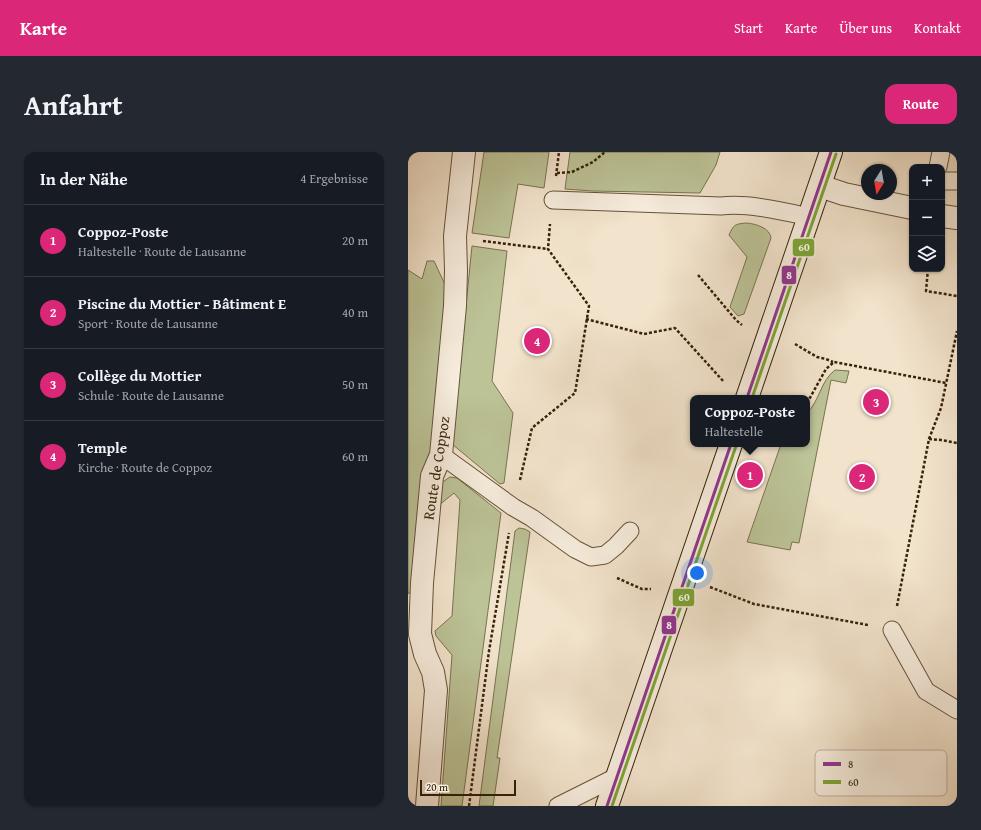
<!DOCTYPE html>
<html lang="de">
<meta charset="utf-8">
<style>
:root{--surface:#171b24;--page:#242831;--text:#f1f3f6;--muted:#9ea1a6;--line:#363941;--accent:#db2777}
body{margin:0;font-family:"Gentium Book Plus",serif;background:var(--page);color:var(--text)}
.controls{position:absolute;right:12px;top:12px;display:grid;overflow:hidden;border-radius:8px;box-shadow:0 1px 3px #0004}
.controls button{width:36px;height:36px;display:grid;place-items:center;padding:0;border:0;border-bottom:1px solid var(--line);background:var(--surface);color:var(--text);font:20px sans-serif}
.compass{position:absolute;left:453px;top:12px;width:36px;height:36px;border-radius:50%;background:var(--surface);box-shadow:0 1px 3px #0004;rotate:191deg}
.scale{position:absolute;left:12px;bottom:10px;width:96px;box-sizing:border-box;padding-left:4px;border:2px solid #362308;border-top:0;font-size:11px;line-height:14px;white-space:nowrap;color:#362308;-webkit-text-stroke:3px #f7edde;paint-order:stroke}
.you{position:absolute;left:289px;top:421px;width:14px;height:14px;margin:-10px;border:3px solid #fff;border-radius:50%;background:#1a73e8;box-shadow:0 0 0 6px #1a73e833}
.badge{display:grid;place-items:center;width:26px;height:26px;border-radius:50%;background:var(--accent);color:#fff;font-size:13px;font-weight:700}
.pin{position:absolute;translate:-50% -50%;border:2px solid #fff;box-shadow:0 1px 4px #0006}
.popup{position:absolute;left:282px;top:243px;width:120px;height:52px;box-sizing:border-box;display:grid;place-content:center;border-radius:8px;background:var(--surface);filter:drop-shadow(0 1px 3px #0005);font-size:13px;white-space:nowrap;color:var(--muted)}
.popup b{font-size:15px;color:var(--text)}
.popup::after{content:'';position:absolute;left:50%;top:100%;margin-left:-8px;border:8px solid transparent;border-top-color:var(--surface)}
.list{margin:0;padding:0;list-style:none}
h2{display:flex;justify-content:space-between;align-items:center;height:52px;margin:0;padding:0 16px;font-size:17px}
h2 small{font-size:13px;font-weight:400;color:var(--muted)}
.list li{display:grid;grid-template-columns:26px 1fr auto;gap:12px;align-items:center;box-sizing:border-box;height:72px;padding:0 16px;border-top:1px solid var(--line)}
.list b{display:block;font-size:15px;white-space:nowrap}
.list p{margin:0;font-size:13px;white-space:nowrap;color:var(--muted)}
.list em{font-size:13px;font-style:normal;color:var(--muted)}
.icon{flex:none;width:22px;height:22px;fill:none;stroke:currentColor;stroke-width:2;stroke-linecap:round;stroke-linejoin:round}
.map{position:relative;flex:none;width:549px;height:654px;overflow:hidden;border-radius:12px}
header{display:flex;align-items:center;gap:24px;box-sizing:border-box;height:56px;padding:0 20px;background:var(--accent);color:#fff}
header strong{font-size:19px}
nav{display:flex;gap:22px;margin-inline-start:auto;font-size:14px}
.intro{display:flex;align-items:center;justify-content:space-between;box-sizing:border-box;height:96px;padding:0 24px}
h1{margin:0;font-size:28px}
.button{padding:10px 18px;border-radius:12px;background:var(--accent);color:#fff;font-size:14px;font-weight:700}
main{display:flex;gap:24px;padding:0 24px}
aside{flex:1;background:var(--surface);border-radius:12px;box-shadow:0 1px 3px #0004}
.map>svg:first-child{display:block}
.green{fill:#bcc397;stroke:#797350}
.lines{fill:none;stroke-linecap:round;stroke-linejoin:round}
.service-casing{stroke:#655339;stroke-width:19}
.minor-casing{stroke:#655339;stroke-width:24}
.secondary-casing{stroke:#362308;stroke-width:24}
.path{stroke:#362308;stroke-width:2.5;stroke-dasharray:3 2;stroke-linecap:butt}
.service{stroke:#f7edde;stroke-width:17}
.minor{stroke:#f7edde;stroke-width:22}
.secondary{stroke:#f7edde;stroke-width:22}
.bus-1-casing{stroke:#f7edde;stroke-width:6}
.bus-2-casing{stroke:#f7edde;stroke-width:6}
.bus-1{stroke:#913690;stroke-width:3}
.bus-2{stroke:#7ca534;stroke-width:3}
.labels{text-anchor:middle;dominant-baseline:central;stroke-width:3;stroke-linejoin:round;paint-order:stroke}
.street-label{font-size:15px;fill:#362308;stroke:#f7edde}
.key{fill:#f7edde;stroke:#bdb09e;stroke-width:1}
.key-label{font-size:11px;fill:#362308}
.line-badge{stroke:#f7edde;stroke-width:1.5}
.badge-label{font-size:11px;text-anchor:middle;font-weight:bold;fill:#fff}
</style>
<header>
<strong>Karte</strong>
<nav><a>Start</a><a>Karte</a><a>Über uns</a><a>Kontakt</a></nav>
</header>
<div class="intro"><h1>Anfahrt</h1><a class="button">Route</a></div>
<main>
<aside>
<h2>In der Nähe<small>4 Ergebnisse</small></h2>
<ul class="list">
<li><span class="badge">1</span><div><b>Coppoz-Poste</b><p>Haltestelle · Route de Lausanne</p></div><em>20 m</em></li>
<li><span class="badge">2</span><div><b>Piscine du Mottier - Bâtiment E</b><p>Sport · Route de Lausanne</p></div><em>40 m</em></li>
<li><span class="badge">3</span><div><b>Collège du Mottier</b><p>Schule · Route de Lausanne</p></div><em>50 m</em></li>
<li><span class="badge">4</span><div><b>Temple</b><p>Kirche · Route de Coppoz</p></div><em>60 m</em></li>
</ul>
</aside>
<div class="map">
<svg width="549" height="654" viewBox="0 0 549 654">
<rect width="100%" height="100%" fill="#f2e3cc"/>
<filter id="stains"><feTurbulence type="fractalNoise" baseFrequency=".005" numOctaves="4"/><feColorMatrix values="0 0 0 0 .2 0 0 0 0 .09 0 0 0 0 .02 0 0 0 .5 -.17"/></filter>
<radialGradient id="worn" r=".72"><stop offset=".6" stop-color="#630" stop-opacity="0"/><stop offset="1" stop-color="#630" stop-opacity=".3"/></radialGradient>
<g class="green">
<path d="M76,0h65l-5,36 -26,-4 -9,54 -37,-5z"/>
<path d="M162,0h150l-4,13 -16,28 -108,-2 -27,-2z"/>
<path d="M339,71c9,1 23,5 24,15l-27,76 -6,2 -8,-9 17,-50 -18,-22c5,-11 6,-11 18,-12z"/>
<path d="M64,94l35,5 -15,130 21,32 -9,70 -4,1 -48,-40z"/>
<path d="M19,109h7l21,45 -33,277 -14,11v-324l14,9z"/>
<path d="M427,218l14,1 -3,12 -15,-3 -32,163 -7,-1 -2,8 -43,-8 34,-98h26v-31c12,-11 14,-33 28,-43z"/>
<path d="M42,325l7,1 44,35 -39,293h-21l11,-151 -16,-19 -1,-5 17,-15 8,-116 -6,-7 -16,13 3,-23z"/>
<path d="M111,376l6,1 5,3 -33,226h3l-7,48h-14l36,-275z"/>
</g>
<g class="lines">
<defs>
<g id="service">
<path d="M530,15l3,-15"/>
<path d="M534,29h15"/>
<path d="M145,48l168,6c28,-3 61,5 89,11"/>
<path d="M33,303l72,52 19,11 43,31 16,8 14,-2 11,-9 14,-15"/>
<path d="M484,478l34,61 31,19"/>
<path d="M150,654l60,-30"/>
</g>
<g id="minor">
<path d="M412,34l24,8 68,14"/>
<path d="M534,64l15,2"/>
<path d="M19,654l9,-116 -3,-18 -8,-18 -5,-20 2,-51 10,-107 9,-21 14,-149 1,-36 -1,-34 9,-84"/>
</g>
<g id="secondary">
<path d="M339,246l84,-246"/>
<path d="M199,654l124,-362"/>
</g>
</defs>
<use href="#service" class="service-casing"/>
<use href="#minor" class="minor-casing"/>
<use href="#secondary" class="secondary-casing"/>
<g class="path">
<path d="M149,21l15,-1 21,-10 12,-10"/>
<path d="M148,24l3,-24"/>
<path d="M75,89l65,8"/>
<path d="M520,117l-2,22 31,5"/>
<path d="M290,123l38,45 6,5"/>
<path d="M178,167l58,15 31,-6 49,54"/>
<path d="M387,192l22,13 9,2 7,3"/>
<path d="M399,251l19,-34 8,-7 112,21"/>
<path d="M521,287l12,-31 16,-77"/>
<path d="M112,328l12,-52 43,-35 14,-87 -41,-57 2,-25"/>
<path d="M209,426l25,11h9"/>
<path d="M302,435l44,17 114,21"/>
<path d="M489,454l32,-167 12,1 16,3"/>
<path d="M61,654l20,-155 20,-118"/>
</g>
<use href="#service" class="service"/>
<use href="#minor" class="minor"/>
<use href="#secondary" class="secondary"/>
<defs>
<g id="bus-1">
<path d="M339,246l84,-246"/>
<path d="M199,654l124,-362"/>
</g>
<g id="bus-2">
<path d="M344,246l84,-244"/>
<path d="M204,654l124,-360"/>
</g>
</defs>
<use href="#bus-1" class="bus-1-casing"/>
<use href="#bus-2" class="bus-2-casing"/>
<use href="#bus-1" class="bus-1"/>
<use href="#bus-2" class="bus-2"/>
</g>
<g class="labels">
<g class="street-label">
<text transform="translate(28 316) rotate(-81)">Route de Coppoz</text>
</g>
</g>
<rect x="407" y="598" width="132" height="46" rx="6" class="key"/>
<rect x="415" y="610" width="18" height="4" fill="#913690"/>
<rect x="415" y="628" width="18" height="4" fill="#7ca534"/>
<g class="key-label">
<text x="440" y="616">8</text>
<text x="440" y="634">60</text>
</g>
<g class="line-badge">
<rect x="384" y="86" width="23" height="19" rx="4" fill="#7ca534"/>
<rect x="373" y="113" width="16" height="20" rx="4" fill="#913690"/>
<rect x="264" y="436" width="23" height="19" rx="4" fill="#7ca534"/>
<rect x="253" y="463" width="16" height="20" rx="4" fill="#913690"/>
</g>
<g class="badge-label">
<text x="396" y="99">60</text>
<text x="381" y="127">8</text>
<text x="276" y="449">60</text>
<text x="261" y="477">8</text>
</g>
<rect width="100%" height="100%" filter="url(#stains)"/>
<rect width="100%" height="100%" fill="url(#worn)"/>
</svg>
<div class="controls">
<button>+</button>
<button>−</button>
<button><svg class="icon" aria-label="layers" viewBox="0 0 24 24"><path d="M12 4l9 5-9 5-9-5zM3 14l9 5 9-5"/></svg></button>
</div>
<svg class="compass" viewBox="-18 -18 36 36"><path d="M0-13l5 13h-10z" fill="#e53935"/><path d="M0 13l5-13h-10z" fill="#9ea1a6"/></svg>
<div class="scale">20 m</div>
<div class="you"></div>
<div class="pin badge" style="left:342px;top:323px">1</div>
<div class="popup"><b>Coppoz-Poste</b>Haltestelle</div>
<div class="pin badge" style="left:454px;top:325px">2</div>
<div class="pin badge" style="left:468px;top:250px">3</div>
<div class="pin badge" style="left:129px;top:189px">4</div>
</div>
</main>
